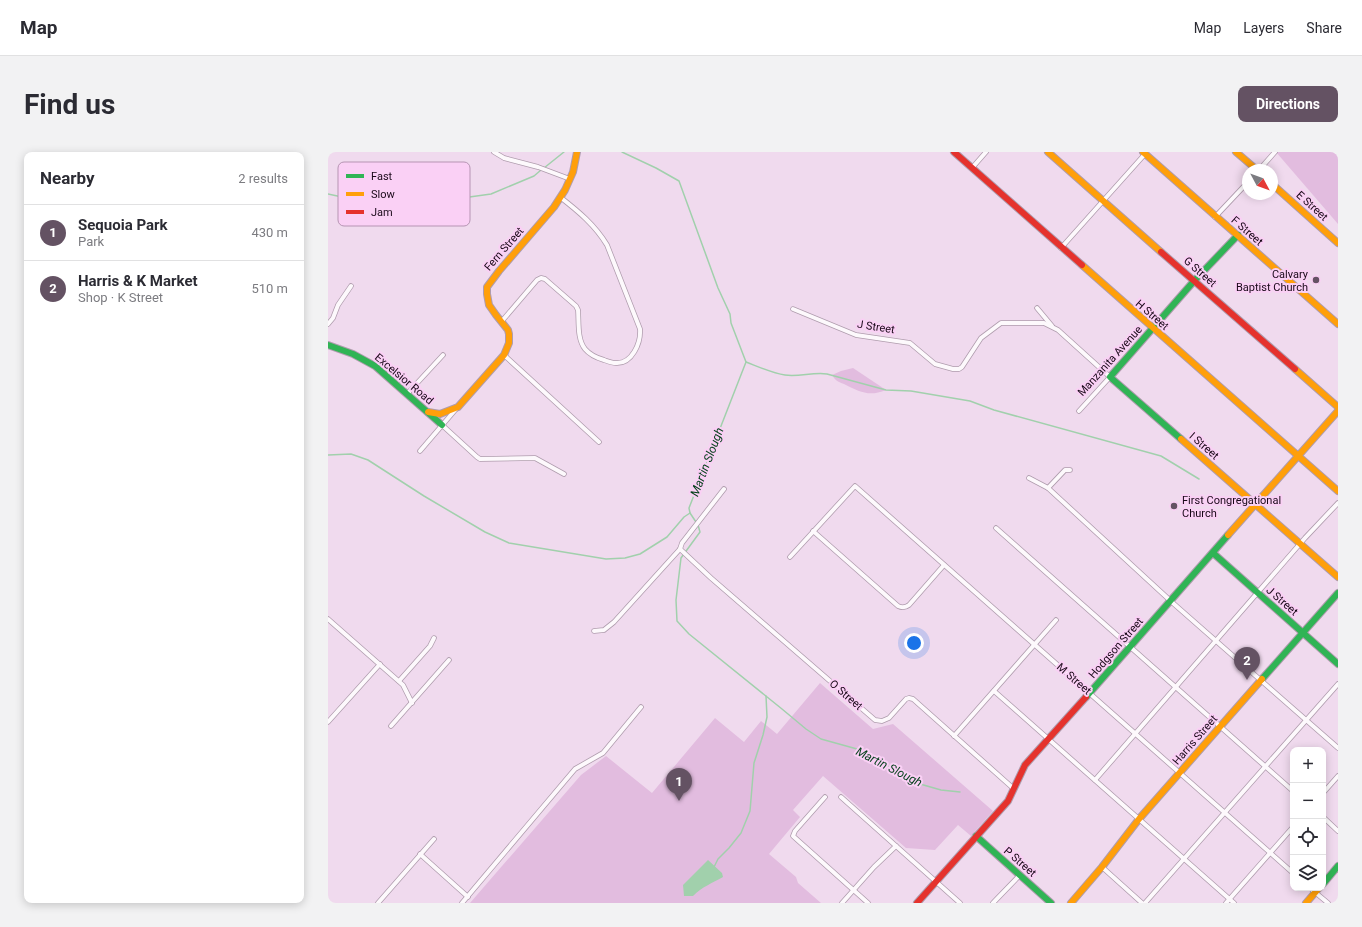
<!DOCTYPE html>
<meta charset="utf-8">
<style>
:root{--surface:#fff;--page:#f2f2f3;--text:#2b2b33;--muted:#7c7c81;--line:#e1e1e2;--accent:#645263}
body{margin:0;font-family:Roboto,sans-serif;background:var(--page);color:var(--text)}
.controls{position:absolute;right:12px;bottom:12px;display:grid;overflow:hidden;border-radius:8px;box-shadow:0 2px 10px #0003}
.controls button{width:36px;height:36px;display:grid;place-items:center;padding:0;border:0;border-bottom:1px solid var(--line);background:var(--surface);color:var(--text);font:20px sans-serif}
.compass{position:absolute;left:914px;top:12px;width:36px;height:36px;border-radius:50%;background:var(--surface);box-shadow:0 2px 10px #0003;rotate:131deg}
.you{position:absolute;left:586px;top:491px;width:14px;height:14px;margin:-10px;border:3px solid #fff;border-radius:50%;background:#1a73e8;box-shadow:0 0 0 6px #1a73e833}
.badge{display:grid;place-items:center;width:26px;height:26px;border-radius:50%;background:var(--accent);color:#fff;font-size:13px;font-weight:700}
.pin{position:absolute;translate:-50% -33px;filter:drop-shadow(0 1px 2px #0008)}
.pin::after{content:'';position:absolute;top:21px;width:14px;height:12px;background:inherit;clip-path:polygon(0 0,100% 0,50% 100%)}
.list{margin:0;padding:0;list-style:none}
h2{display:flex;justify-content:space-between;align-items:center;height:52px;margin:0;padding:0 16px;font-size:17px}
h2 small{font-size:13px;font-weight:400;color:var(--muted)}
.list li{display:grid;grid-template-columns:26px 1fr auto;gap:12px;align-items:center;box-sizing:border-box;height:56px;padding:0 16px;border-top:1px solid var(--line)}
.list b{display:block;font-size:15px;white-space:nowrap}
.list p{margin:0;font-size:13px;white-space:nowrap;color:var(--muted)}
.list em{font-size:13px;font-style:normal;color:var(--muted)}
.icon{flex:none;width:22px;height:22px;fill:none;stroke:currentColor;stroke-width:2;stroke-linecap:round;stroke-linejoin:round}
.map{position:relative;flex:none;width:1010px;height:751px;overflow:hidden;border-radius:8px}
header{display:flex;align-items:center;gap:24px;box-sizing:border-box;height:56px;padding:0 20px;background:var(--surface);border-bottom:1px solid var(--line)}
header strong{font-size:19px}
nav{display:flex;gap:22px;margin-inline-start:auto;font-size:14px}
.intro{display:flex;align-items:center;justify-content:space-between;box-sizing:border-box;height:96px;padding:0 24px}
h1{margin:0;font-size:28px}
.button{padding:10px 18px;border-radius:8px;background:var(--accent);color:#fff;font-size:14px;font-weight:700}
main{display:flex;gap:24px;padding:0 24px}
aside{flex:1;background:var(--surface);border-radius:8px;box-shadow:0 2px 10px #0003}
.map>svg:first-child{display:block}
.green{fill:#e2bcdf}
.water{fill:#a1d0ac}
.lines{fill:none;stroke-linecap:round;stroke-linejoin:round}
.stream{stroke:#a1d0ac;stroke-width:1.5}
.street-casing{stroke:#af9cad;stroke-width:5.5}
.fast-casing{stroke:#af9cad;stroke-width:8}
.slow-casing{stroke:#af9cad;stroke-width:8}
.jam-casing{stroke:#af9cad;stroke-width:8}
.street{stroke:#fdf9fc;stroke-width:4}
.fast{stroke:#30b455;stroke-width:6}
.slow{stroke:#ff9f0a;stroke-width:6}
.jam{stroke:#e5322d;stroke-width:6}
.poi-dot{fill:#645263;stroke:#fad0f5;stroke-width:1.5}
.labels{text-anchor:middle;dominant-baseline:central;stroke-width:4;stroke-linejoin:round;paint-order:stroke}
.street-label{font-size:11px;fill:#190818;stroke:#fad0f5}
.poi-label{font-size:11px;fill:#190818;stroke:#fad0f5;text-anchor:end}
.water-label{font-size:12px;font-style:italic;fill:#033f19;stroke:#fad0f5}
.key{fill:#fad0f5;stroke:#b694b3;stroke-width:1}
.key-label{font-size:11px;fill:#190818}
</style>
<header>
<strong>Map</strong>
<nav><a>Map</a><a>Layers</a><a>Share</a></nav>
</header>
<div class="intro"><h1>Find us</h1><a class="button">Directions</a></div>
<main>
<aside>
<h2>Nearby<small>2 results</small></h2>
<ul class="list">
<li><span class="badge">1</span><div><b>Sequoia Park</b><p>Park</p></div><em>430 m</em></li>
<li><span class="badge">2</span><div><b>Harris &amp; K Market</b><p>Shop · K Street</p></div><em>510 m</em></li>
</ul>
</aside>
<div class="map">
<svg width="1010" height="751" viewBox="0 0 1010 751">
<rect width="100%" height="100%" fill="#f0daee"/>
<g class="green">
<path d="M948,0h62v72z"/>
<path d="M525,216l33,22c-17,7 -26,2 -42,-6 -6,-2 -8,-3 -12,-9l9,-4z"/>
<path d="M492,531l53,46 20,-5 100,87 -22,25 -13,-11 -23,25 -29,-2 -83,-72 -30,34 7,7 -31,37 27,23 2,6 23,20h-351l111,-128 25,-19 46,37 63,-75 29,24 17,-21 16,13z"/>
</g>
<path class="water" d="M380,708l14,13 1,4c-11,6 -21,10 -30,19h-9l-1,-11z"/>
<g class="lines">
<g class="stream">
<path d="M294,0l34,16 23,13 39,107 12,26 1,9 15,39 -57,146 1,5 6,9"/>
<path d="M216,16l20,-16"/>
<path d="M0,42l14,3 86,-1 27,3 36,-5 43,-18 7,-6"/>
<path d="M418,210c13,5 26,11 39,13 14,2 28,-3 42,-1l59,16 25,1 59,10 24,9 167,46 38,23"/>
<path d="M0,303l23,-1 17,6 56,36 61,36 24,11 97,16 19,-1 15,-4 27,-17 17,-20 6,-4"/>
<path d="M370,373l2,7 -19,26 -5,42 1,21 12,13 93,75 24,20 15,10 36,10 63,35 21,6 19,2"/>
<path d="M386,715l4,-8 11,-11 12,-15 9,-22 4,-48 9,-28 4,-18 -1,-21"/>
</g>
<defs>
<g id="street">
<path d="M166,0l10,6 34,9 32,12"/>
<path d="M644,16l14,-16"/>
<path d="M931,18l16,-18"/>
<path d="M887,65l33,-35"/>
<path d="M733,96l84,-94"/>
<path d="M709,156l15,18"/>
<path d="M465,157l63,26 54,8 25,21 18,5h6l3,-2 19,-29 20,-15h43l14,7 52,47 -31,34"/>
<path d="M174,169l35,-41 4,-2 4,1 31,27 2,4c1,12 -1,29 7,39 5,6 12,9 19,11 3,1 8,3 12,3 16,1 25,-20 24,-34l-33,-84c-12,-20 -29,-34 -47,-48"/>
<path d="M0,172l5,-6 5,-13 13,-19"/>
<path d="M176,203l95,87"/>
<path d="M79,242l36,-39"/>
<path d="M114,273l35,32 3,2 55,-1 29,16"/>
<path d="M92,299l36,-42"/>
<path d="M701,326l19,10 126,116 164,144"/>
<path d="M720,336l17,-18h5"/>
<path d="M668,376l297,263"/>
<path d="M485,379l85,75c4,2 7,2 11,-1l35,-40"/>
<path d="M352,397l31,29 164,142 7,1 7,-3 17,-19 3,-1 4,1 101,90"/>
<path d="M462,405l65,-71 438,387"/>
<path d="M0,467l75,66 9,18"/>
<path d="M266,479l10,-1 10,-8 66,-73 2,-6 42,-54"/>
<path d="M71,529l31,-35 4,-8"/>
<path d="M666,539l240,212"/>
<path d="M0,570l52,-58"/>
<path d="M63,574l58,-66"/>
<path d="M626,584l102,-116"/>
<path d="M767,628l210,-242 33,-35"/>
<path d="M995,641l15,-17"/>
<path d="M497,645l-30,34 -2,5 75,67"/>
<path d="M513,645l119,106"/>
<path d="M995,665l15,14"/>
<path d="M92,702l48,43"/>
<path d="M774,715l40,36"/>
<path d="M982,736l18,15"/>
<path d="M50,751l56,-64"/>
<path d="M134,751l113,-134 28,-16 38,-46"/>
<path d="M514,751l32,-36 22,-21"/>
<path d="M665,751l27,-28"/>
<path d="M817,751l193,-219"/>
<path d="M898,751l67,-76"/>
</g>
<g id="fast">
<path d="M0,193l25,9 22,12 67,59"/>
<path d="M853,287l-71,-62 84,-96 44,-46"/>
<path d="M885,401l125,111"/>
<path d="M934,527l76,-86"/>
<path d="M758,545l142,-162"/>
<path d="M648,684l75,67"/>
<path d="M995,732l15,-18"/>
</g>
<g id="slow">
<path d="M720,0l113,100"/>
<path d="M815,0l195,172"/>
<path d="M908,0l21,18"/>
<path d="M944,32l66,59"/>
<path d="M754,113l256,226"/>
<path d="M967,217l43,38"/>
<path d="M100,260l12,2 18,-7 46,-52 5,-12v-9l-1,-4 -12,-15 -7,-10 -2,-11v-7l12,-16 55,-64 11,-17 8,-18 4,-20"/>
<path d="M853,287l157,138"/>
<path d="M900,383l110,-124"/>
<path d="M743,751l31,-36 37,-48 123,-140"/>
<path d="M978,751l13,-15"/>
</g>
<g id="jam">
<path d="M626,0l128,113"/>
<path d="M833,100l134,117"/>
<path d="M589,751l91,-102 17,-36 61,-68"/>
</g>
</defs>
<use href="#street" class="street-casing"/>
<use href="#fast" class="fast-casing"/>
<use href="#slow" class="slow-casing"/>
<use href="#jam" class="jam-casing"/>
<use href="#street" class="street"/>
<use href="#fast" class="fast"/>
<use href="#slow" class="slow"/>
<use href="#jam" class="jam"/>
</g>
<g class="poi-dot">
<circle cx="988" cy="128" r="4"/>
<circle cx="846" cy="354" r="4"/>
</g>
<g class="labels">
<g class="street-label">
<text transform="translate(984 54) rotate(42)">E Street</text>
<text transform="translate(919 79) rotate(41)">F Street</text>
<text transform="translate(176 97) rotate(-49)">Fern Street</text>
<text transform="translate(872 120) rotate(41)">G Street</text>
<text transform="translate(824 163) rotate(41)">H Street</text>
<text transform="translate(548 175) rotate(9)">J Street</text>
<text transform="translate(782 209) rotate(-48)">Manzanita Avenue</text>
<text transform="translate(76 227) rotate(40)">Excelsior Road</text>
<text transform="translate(876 294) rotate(41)">I Street</text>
<text transform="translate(954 449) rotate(41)">J Street</text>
<text transform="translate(788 496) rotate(-49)">Hodgson Street</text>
<text transform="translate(746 527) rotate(41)">M Street</text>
<text transform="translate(518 543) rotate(41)">O Street</text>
<text transform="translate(867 588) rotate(-49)">Harris Street</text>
<text transform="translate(692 710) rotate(41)">P Street</text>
</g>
<g class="poi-label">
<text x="980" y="122">Calvary<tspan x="980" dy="13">Baptist Church</tspan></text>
<text x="854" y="348" text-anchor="start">First Congregational<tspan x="854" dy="13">Church</tspan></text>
</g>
<g class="water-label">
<text transform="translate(379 310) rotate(-69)">Martin Slough</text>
<text transform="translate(561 615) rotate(27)">Martin Slough</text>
</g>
</g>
<rect x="10" y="10" width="132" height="64" rx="6" class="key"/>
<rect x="18" y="22" width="18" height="4" fill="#30b455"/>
<rect x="18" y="40" width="18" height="4" fill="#ff9f0a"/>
<rect x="18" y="58" width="18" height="4" fill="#e5322d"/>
<g class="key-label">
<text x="43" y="28">Fast</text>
<text x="43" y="46">Slow</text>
<text x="43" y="64">Jam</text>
</g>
</svg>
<div class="controls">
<button>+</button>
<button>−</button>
<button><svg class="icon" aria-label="locate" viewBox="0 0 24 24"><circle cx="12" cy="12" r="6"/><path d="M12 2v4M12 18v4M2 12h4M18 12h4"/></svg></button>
<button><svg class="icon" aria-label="layers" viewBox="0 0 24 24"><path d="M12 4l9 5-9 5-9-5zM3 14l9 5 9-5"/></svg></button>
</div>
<svg class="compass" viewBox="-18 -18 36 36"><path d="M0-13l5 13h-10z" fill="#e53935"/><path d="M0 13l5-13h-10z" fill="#7c7c81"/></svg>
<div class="you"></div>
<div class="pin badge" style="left:351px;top:649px">1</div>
<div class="pin badge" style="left:919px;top:528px">2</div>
</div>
</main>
